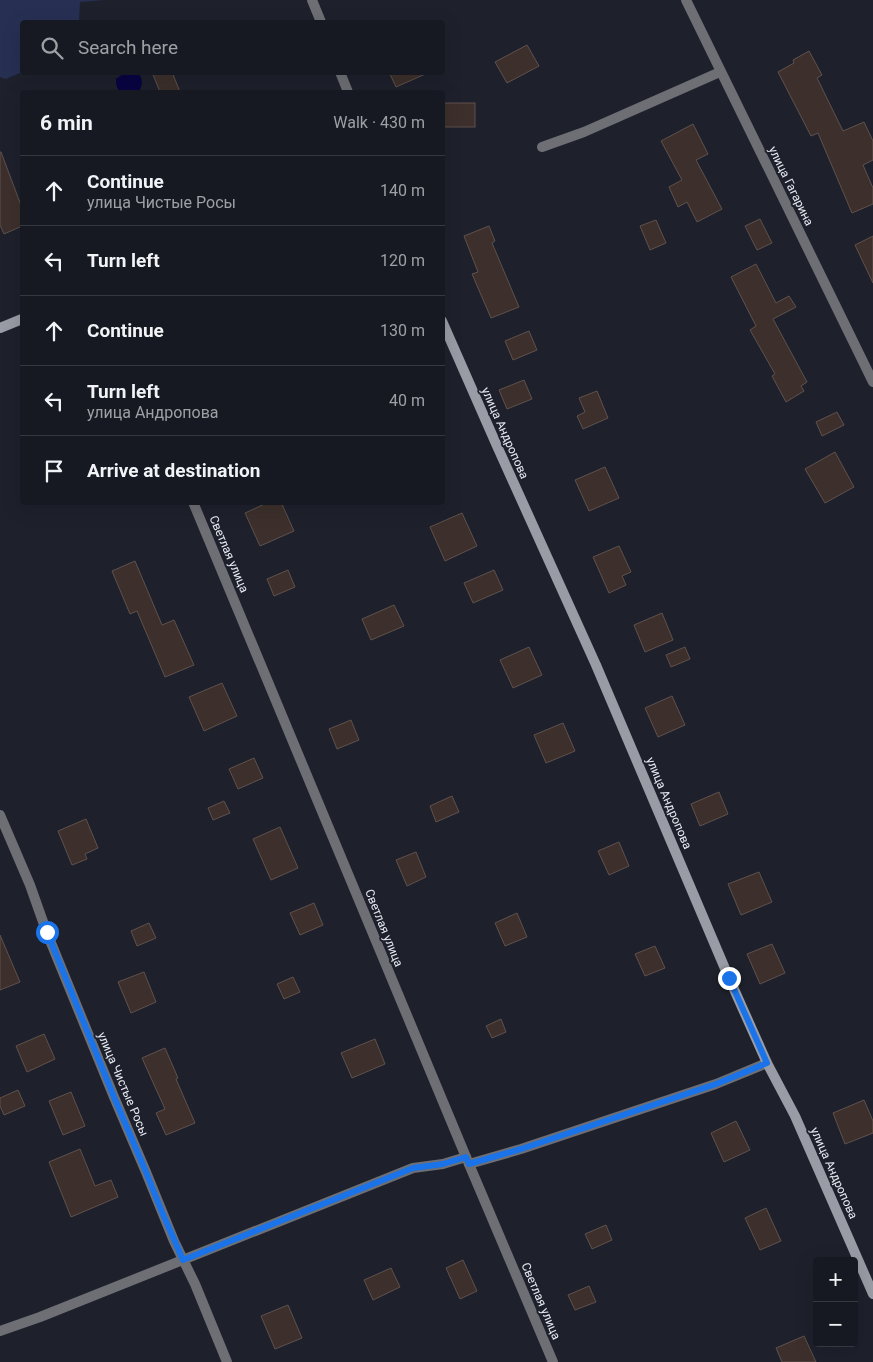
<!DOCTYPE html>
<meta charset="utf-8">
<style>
:root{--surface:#161921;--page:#23262e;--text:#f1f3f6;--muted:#9ea0a5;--line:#35383f}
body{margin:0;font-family:Roboto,sans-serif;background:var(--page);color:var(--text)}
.controls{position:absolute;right:15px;bottom:15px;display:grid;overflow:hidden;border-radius:5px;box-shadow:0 5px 20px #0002}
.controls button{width:45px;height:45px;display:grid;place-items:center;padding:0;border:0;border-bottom:1px solid var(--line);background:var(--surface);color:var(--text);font:25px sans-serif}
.stop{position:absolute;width:15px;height:15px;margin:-11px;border:4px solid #1a73e8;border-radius:50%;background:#fff}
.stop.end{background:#1a73e8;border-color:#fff;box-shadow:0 1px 5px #0008}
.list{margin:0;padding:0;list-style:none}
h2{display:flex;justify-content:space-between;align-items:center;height:65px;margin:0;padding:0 20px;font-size:21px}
h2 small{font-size:16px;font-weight:400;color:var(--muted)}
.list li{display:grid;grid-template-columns:32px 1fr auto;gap:15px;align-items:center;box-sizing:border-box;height:70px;padding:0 20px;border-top:1px solid var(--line)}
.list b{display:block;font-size:19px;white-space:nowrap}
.list p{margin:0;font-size:16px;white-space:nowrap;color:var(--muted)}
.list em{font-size:16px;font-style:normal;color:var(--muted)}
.icon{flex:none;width:28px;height:28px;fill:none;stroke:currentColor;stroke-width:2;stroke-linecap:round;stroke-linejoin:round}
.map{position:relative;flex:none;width:873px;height:1362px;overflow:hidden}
.search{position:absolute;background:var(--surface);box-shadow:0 5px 20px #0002;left:20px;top:20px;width:425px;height:55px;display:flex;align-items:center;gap:12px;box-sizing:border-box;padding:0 18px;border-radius:5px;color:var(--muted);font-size:19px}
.panel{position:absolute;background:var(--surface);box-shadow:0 5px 20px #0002;left:20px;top:90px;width:425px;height:415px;border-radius:5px}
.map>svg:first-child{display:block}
.green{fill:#273053}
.water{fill:#080543}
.building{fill:#3d302c;stroke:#5f514d}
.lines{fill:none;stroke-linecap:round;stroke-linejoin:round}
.street{stroke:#6d6f75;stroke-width:10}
.secondary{stroke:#999ca5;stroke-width:10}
.route{stroke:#1a73e8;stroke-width:6}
.labels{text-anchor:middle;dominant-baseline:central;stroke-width:4;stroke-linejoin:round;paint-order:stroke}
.street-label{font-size:12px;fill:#e9ebf3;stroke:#1e212c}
</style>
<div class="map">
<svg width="873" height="1362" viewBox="0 0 873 1362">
<rect width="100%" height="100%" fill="#1e212c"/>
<path class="green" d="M0,0h104l-24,2 -1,20h-57v50l-16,7 -6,-2z"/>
<path class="water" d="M129,73h9c6,7 4,12 1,19h-20l-3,-8v-5l7,-5z"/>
<g class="building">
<path d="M527,45l12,21 -32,17 -12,-21z"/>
<path d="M809,51l13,24 -5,3 26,53 21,-9 9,19v19l-10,5 10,23v16l-21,9 -34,-80 -7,3 -33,-64 16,-9 -1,-3z"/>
<path d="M152,72h20l8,20h-20z"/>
<path d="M389,72h41l-34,15z"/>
<rect x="442" y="103" width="33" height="24"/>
<path d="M693,124l15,30 -12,6 26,49 -25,13 -10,-20 -9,5 -9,-20 13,-7 -21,-39z"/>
<path d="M0,152h1l21,56v18l-18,8 -4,-9z"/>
<path d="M760,219l12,24 -15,7 -12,-24z"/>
<path d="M656,220l10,23 -16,7 -10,-24z"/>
<path d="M489,226l6,15 -3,2 27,64 -28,11 -19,-44 6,-2 -14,-36z"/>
<path d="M873,236v47l-18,-38z"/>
<path d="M756,264l20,39 13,-7 7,11 -23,12 34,63 -6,4 3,5 -18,11 -14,-26 3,-2 -25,-44 6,-4 -25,-49z"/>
<path d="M529,331l8,19 -24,10 -8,-19z"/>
<path d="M524,380l8,19 -25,10 -8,-19z"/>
<path d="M597,391l11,27 -25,11 -6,-13 8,-4 -6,-14z"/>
<path d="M837,412l7,13 -22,11 -6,-14z"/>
<path d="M835,452l19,35 -29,16 -20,-34z"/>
<path d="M605,467l14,31 -30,13 -14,-31z"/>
<path d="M269,502h12l13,29 -34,15 -15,-33z"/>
<path d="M462,513l15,33 -32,15 -15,-34z"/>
<path d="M619,546l12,26 -9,4 4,9 -17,8 -16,-36z"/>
<path d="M135,561l27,64 12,-5 20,45 -29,12 -28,-66 -7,3 -18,-43z"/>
<path d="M288,570l7,17 -21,9 -7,-17z"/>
<path d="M494,570l9,20 -30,13 -9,-20z"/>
<path d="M394,605l10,21 -33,14 -9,-21z"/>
<path d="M662,613l11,27 -28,12 -11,-27z"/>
<path d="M529,647l13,28 -29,13 -13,-28z"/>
<path d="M685,647l5,12 -19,8 -5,-12z"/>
<path d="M222,683l15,33 -33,15 -15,-34z"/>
<path d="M672,696l13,29 -27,12 -13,-29z"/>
<path d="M351,720l8,20 -22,9 -8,-20z"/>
<path d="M563,723l12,28 -29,12 -12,-28z"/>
<path d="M254,758l9,20 -25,11 -9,-20z"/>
<path d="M719,792l9,22 -28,12 -9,-22z"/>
<path d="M452,796l7,16 -23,10 -6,-16z"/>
<path d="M224,801l6,12 -17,7 -5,-12z"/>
<path d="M86,819l12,29 -13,6 2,5 -15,6 -14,-34z"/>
<path d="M280,827l18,41 -27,12 -18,-41z"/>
<path d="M619,842l10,24 -20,9 -11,-24z"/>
<path d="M416,852l10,25 -19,9 -11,-26z"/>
<path d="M759,872l13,30 -31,13 -13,-31z"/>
<path d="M314,903l9,22 -23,10 -10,-22z"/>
<path d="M517,913l10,24 -22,9 -10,-23z"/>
<path d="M149,923l7,15 -19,8 -6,-15z"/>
<path d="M0,935l20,47 -20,8z"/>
<path d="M772,944l13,29 -25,11 -13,-30z"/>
<path d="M655,946l10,22 -20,8 -10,-22z"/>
<path d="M144,972l12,30 -25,11 -13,-31z"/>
<path d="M293,977l7,15 -16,7 -7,-15z"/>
<path d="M501,1019l5,13 -14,6 -6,-12z"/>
<path d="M44,1034l11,25 -28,13 -11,-26z"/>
<path d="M375,1039l10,25 -33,14 -11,-25z"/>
<path d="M165,1048l13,30 -2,1 19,44 -29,12 -10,-22 9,-4 -23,-51z"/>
<path d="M18,1090l7,16 -21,9 -4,-9v-8z"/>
<path d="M71,1092l14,34 -22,9 -14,-34z"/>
<path d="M864,1100l9,21v12l-28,11 -12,-31z"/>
<path d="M736,1121l14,29 -26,12 -13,-29z"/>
<path d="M80,1149l15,37 16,-6 7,17 -47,20 -22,-55z"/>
<path d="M766,1208l15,33 -21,9 -15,-32z"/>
<path d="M606,1225l6,15 -20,9 -7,-15z"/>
<path d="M463,1260l14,31 -17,8 -14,-31z"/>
<path d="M391,1268l9,19 -27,13 -9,-20z"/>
<path d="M589,1286l7,16 -21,8 -7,-15z"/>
<path d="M288,1305l14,33 -27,11 -14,-33z"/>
<path d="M804,1336l12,26h-34l-6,-14z"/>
</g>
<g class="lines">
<g class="street">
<path d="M312,0l9,22"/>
<path d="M686,0l187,382"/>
<path d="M340,72l8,20"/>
<path d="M542,147l42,-15 136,-60"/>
<path d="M193,502l273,655 87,205"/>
<path d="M0,815l30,70 17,48 67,164 32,75 28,69 21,43 32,78"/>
<path d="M469,1164l52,-15 195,-65 51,-21"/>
<path d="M0,1331l40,-14 373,-149 30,-4 23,-7"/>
</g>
<g class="secondary">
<path d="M442,321l55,125 99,219 133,313 38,85 28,53 78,178"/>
<path d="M0,328l22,-9"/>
</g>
</g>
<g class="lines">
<path class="route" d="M47,932l67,165 32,75 16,40 21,48 230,-92 30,-4 23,-7 3,7 52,-15 195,-65 51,-21 -38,-85"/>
</g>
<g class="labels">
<g class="street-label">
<text transform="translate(791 186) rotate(64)">улица Гагарина</text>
<text transform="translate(505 433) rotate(66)">улица Андропова</text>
<text transform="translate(229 554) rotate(67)">Светлая улица</text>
<text transform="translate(669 803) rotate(67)">улица Андропова</text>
<text transform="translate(384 928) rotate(68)">Светлая улица</text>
<text transform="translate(123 1084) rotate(67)">улица Чистые Росы</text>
<text transform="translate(834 1173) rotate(66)">улица Андропова</text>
<text transform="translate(541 1301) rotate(67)">Светлая улица</text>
</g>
</g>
</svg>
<div class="controls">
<button>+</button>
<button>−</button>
</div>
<div class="stop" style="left:47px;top:932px"></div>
<div class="stop end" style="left:729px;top:978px"></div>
<div class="search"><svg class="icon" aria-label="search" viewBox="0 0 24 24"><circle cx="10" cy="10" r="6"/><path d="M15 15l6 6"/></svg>Search here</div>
<section class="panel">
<h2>6 min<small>Walk · 430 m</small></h2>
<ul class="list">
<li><svg class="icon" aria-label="ahead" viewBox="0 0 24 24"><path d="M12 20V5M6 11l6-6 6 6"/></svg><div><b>Continue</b><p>улица Чистые Росы</p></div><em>140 m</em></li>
<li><svg class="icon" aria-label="left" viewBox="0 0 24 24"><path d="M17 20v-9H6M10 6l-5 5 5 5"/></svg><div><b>Turn left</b></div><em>120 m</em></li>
<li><svg class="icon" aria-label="ahead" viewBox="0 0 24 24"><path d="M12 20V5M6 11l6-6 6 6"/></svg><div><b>Continue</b></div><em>130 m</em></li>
<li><svg class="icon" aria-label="left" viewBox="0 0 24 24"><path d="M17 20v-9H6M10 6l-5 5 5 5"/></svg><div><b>Turn left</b><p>улица Андропова</p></div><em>40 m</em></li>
<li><svg class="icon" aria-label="arrive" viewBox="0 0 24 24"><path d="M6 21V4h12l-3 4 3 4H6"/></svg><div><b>Arrive at destination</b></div></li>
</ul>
</section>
</div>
